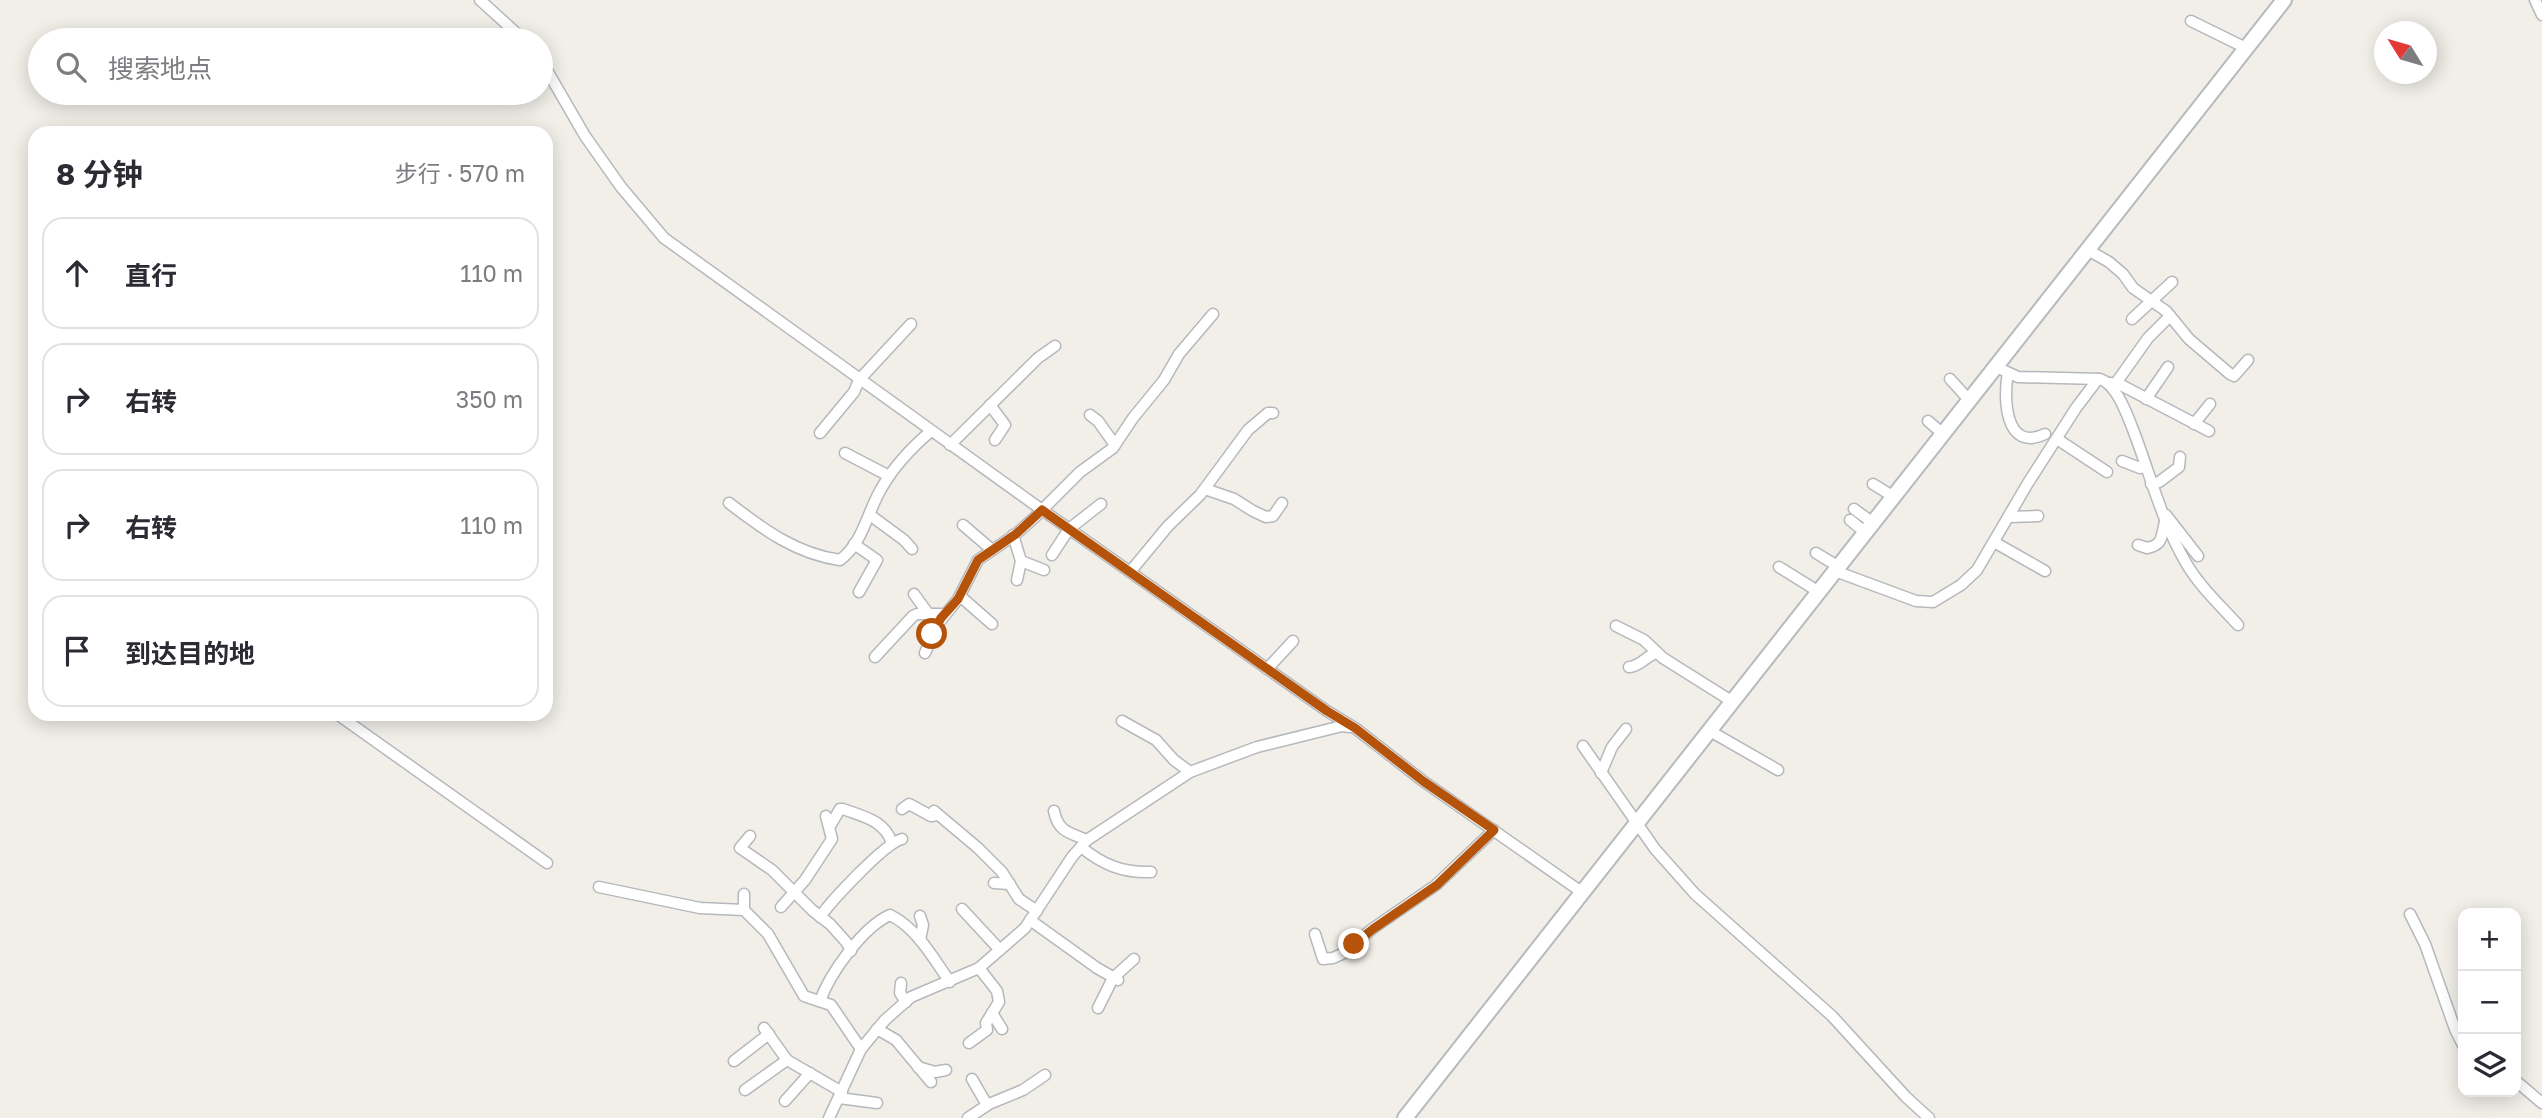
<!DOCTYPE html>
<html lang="zh">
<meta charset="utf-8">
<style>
:root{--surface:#fff;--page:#f2f2f3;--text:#2b2b33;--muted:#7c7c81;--line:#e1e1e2}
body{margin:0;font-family:"Golos Text","Noto Sans SC",sans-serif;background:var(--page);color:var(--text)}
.controls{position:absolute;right:21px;bottom:21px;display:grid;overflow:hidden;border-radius:14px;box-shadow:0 4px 18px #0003}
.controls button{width:63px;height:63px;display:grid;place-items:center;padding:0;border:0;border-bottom:2px solid var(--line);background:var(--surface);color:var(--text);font:35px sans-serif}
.compass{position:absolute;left:2374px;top:21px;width:63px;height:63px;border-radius:50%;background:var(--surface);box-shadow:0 4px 18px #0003;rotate:307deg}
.stop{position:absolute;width:21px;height:21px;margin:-16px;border:5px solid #b45309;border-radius:50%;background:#fff}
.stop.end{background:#b45309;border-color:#fff;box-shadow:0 2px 7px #0008}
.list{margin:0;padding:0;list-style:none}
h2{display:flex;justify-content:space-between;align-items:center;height:91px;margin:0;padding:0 28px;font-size:30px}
h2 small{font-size:23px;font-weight:400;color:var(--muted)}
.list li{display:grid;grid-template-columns:46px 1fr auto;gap:21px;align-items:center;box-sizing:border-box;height:112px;margin:0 14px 14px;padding:0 14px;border:2px solid var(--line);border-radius:21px}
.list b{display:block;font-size:26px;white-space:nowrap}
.list em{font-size:23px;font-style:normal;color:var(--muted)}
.icon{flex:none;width:38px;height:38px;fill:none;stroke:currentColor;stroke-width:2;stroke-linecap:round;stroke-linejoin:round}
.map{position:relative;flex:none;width:2542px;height:1118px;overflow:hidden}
.search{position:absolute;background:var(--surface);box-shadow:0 4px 18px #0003;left:28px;top:28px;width:525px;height:77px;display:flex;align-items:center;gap:18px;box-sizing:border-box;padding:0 24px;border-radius:38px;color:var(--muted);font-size:26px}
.panel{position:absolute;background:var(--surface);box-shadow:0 4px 18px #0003;left:28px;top:126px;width:525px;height:595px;border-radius:21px}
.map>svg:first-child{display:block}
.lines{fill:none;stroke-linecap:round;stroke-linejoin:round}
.street-casing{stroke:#b5b8bc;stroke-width:13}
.secondary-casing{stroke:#b6babf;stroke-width:18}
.street{stroke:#fff;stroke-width:10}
.secondary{stroke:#fff;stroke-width:14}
.route{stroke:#b45309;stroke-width:9}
</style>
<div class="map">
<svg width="2542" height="1118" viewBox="0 0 2542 1118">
<rect width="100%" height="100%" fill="#f1efe8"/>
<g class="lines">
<defs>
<g id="street">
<path d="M480,0l44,40"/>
<path d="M2535,0l7,15"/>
<path d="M2191,21l55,27"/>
<path d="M541,60l44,76 36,51 43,51 367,264 296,209 28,17 68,53 160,112"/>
<path d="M2088,250l21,12 14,12 10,14 33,23 23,28 41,35 4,2 14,-16"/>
<path d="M2132,319l40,-37"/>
<path d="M1996,367l22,10 82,2c16,5 26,33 32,48 18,46 29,93 54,136 14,24 34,42 52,62"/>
<path d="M2008,373c-5,25 -3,80 37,61"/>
<path d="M1950,379l20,22"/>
<path d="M2110,383l11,2 88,46"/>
<path d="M2116,383l32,-45 22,-22"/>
<path d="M2146,399l22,-32"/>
<path d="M990,405l15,20 -10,15"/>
<path d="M1090,415l8,6 17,24"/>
<path d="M1928,421l15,13"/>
<path d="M2194,424l16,-20"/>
<path d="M820,433l34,-41 5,-12 52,-56"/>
<path d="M2057,439l50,33"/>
<path d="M950,445l88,-87 17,-12"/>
<path d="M845,453l44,23"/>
<path d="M2122,461l18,7 5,-1"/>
<path d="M1873,484l21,13"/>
<path d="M2151,484l8,-2 20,-15 1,-10"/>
<path d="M1205,489l29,10 19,12 13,6 7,-1 9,-13"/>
<path d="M729,503c34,26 67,51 111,57 23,-17 27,-47 41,-71 13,-23 30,-41 50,-58"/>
<path d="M1854,509l19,14"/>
<path d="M870,515l34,25 8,9"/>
<path d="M2166,515l32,41"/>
<path d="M2009,517l29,-1"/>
<path d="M1850,520l16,13"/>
<path d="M963,525l28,24"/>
<path d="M1013,535l8,26 23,9"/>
<path d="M1994,542l51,29"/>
<path d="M854,544l23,16 -18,32"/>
<path d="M2138,545l9,3c17,-3 14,-13 18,-26"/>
<path d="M1816,553l23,14"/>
<path d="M1052,555l17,-26 32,-25"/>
<path d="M1779,567l40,25"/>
<path d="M1835,571l81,30 17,1 28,-17 16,-15 51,-87 48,-75 22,-29"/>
<path d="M1130,572l38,-46 32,-31 48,-65 20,-17h5"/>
<path d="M1017,580l4,-19"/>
<path d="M914,594l16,22"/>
<path d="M960,596l32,28"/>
<path d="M1616,626l28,14 19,18 70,44"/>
<path d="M925,653l12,-28 21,-26 20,-39 38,-26 18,-16 46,-46 33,-24 20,-30 31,-38 15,-26 34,-40"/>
<path d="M875,657l38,-41 4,-2h27"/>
<path d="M1629,667c13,-1 17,-12 28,-14"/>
<path d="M1267,669l26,-28"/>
<path d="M337,714l210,149"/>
<path d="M1122,721l34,19 18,20 16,12"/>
<path d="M1710,731l68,39"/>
<path d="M1583,746l72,103 40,45 137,122 74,81 23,21"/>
<path d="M1601,773l11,-26 14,-18"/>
<path d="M902,809l7,-5 22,12 7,-1"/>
<path d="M934,811l44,37 24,24 17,27 18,12"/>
<path d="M1054,811c4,21 16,22 33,29"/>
<path d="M830,826l10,-17h3c21,8 41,11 49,34"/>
<path d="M750,836l-10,12 32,22 40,40 18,14 17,19 4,8"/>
<path d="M1081,847c22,18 42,26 70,25"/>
<path d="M994,883l16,1"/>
<path d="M599,887l101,21 44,2"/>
<path d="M744,894v16l24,24 36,62 27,9 30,44"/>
<path d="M781,907l24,-27 27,-41 -6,-23"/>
<path d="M962,909l38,41"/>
<path d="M2410,914l15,30 30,85 8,16"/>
<path d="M920,916l3,9 -3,15"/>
<path d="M820,917c12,-17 65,-74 82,-78"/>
<path d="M1030,920l67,48 21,12"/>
<path d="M1315,934l8,25 10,-1 11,-5 28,-24 64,-44 58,-55"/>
<path d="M901,983l-1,10 6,9"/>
<path d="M820,1001c10,-28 43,-74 70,-86 27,13 43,43 60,67"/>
<path d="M1098,1008l15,-30 21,-19"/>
<path d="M992,1013l10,16"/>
<path d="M764,1028l23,32 55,32"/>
<path d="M877,1029l19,11 35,42"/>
<path d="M969,1043l18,-13 -1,-7 13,-21 -2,-11 -18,-23"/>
<path d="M734,1061l35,-27"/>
<path d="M918,1067l17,5 11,-2"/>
<path d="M972,1079l15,26"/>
<path d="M2516,1081l26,22"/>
<path d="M745,1090l42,-30"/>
<path d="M839,1098l38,5"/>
<path d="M785,1101l25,-28"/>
<path d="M829,1118l32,-69 24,-29 26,-23 68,-29 46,-40 47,-71 15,-17 103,-68 67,-25 85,-21 8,1"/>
<path d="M968,1118l21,-14 34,-14 22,-15"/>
</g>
<path id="secondary" d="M1405,1118l879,-1118"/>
</defs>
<use href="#street" class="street-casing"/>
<use href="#secondary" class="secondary-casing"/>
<use href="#street" class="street"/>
<use href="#secondary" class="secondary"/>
</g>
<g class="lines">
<path class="route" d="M932,634l9,-16 17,-19 20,-39 38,-26 26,-24 285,201 28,17 68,53 71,49 -57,55 -64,44 -19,15"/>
</g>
</svg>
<div class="controls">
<button>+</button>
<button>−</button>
<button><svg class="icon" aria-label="layers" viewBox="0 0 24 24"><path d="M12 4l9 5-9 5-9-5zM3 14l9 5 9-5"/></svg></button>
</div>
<svg class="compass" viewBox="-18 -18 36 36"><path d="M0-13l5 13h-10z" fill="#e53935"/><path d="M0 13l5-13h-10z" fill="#7c7c81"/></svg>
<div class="stop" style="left:932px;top:634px"></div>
<div class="stop end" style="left:1354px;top:944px"></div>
<div class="search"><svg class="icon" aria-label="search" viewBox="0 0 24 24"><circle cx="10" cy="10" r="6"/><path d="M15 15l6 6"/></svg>搜索地点</div>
<section class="panel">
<h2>8 分钟<small>步行 · 570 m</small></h2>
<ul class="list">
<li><svg class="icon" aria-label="ahead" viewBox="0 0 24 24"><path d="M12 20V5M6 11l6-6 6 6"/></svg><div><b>直行</b></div><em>110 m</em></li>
<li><svg class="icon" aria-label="right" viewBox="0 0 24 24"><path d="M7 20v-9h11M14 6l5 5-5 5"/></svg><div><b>右转</b></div><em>350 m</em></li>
<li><svg class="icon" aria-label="right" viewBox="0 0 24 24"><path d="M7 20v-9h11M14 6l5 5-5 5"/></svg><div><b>右转</b></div><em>110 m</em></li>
<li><svg class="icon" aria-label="arrive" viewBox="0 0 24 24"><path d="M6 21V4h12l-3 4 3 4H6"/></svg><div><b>到达目的地</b></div></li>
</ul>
</section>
</div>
